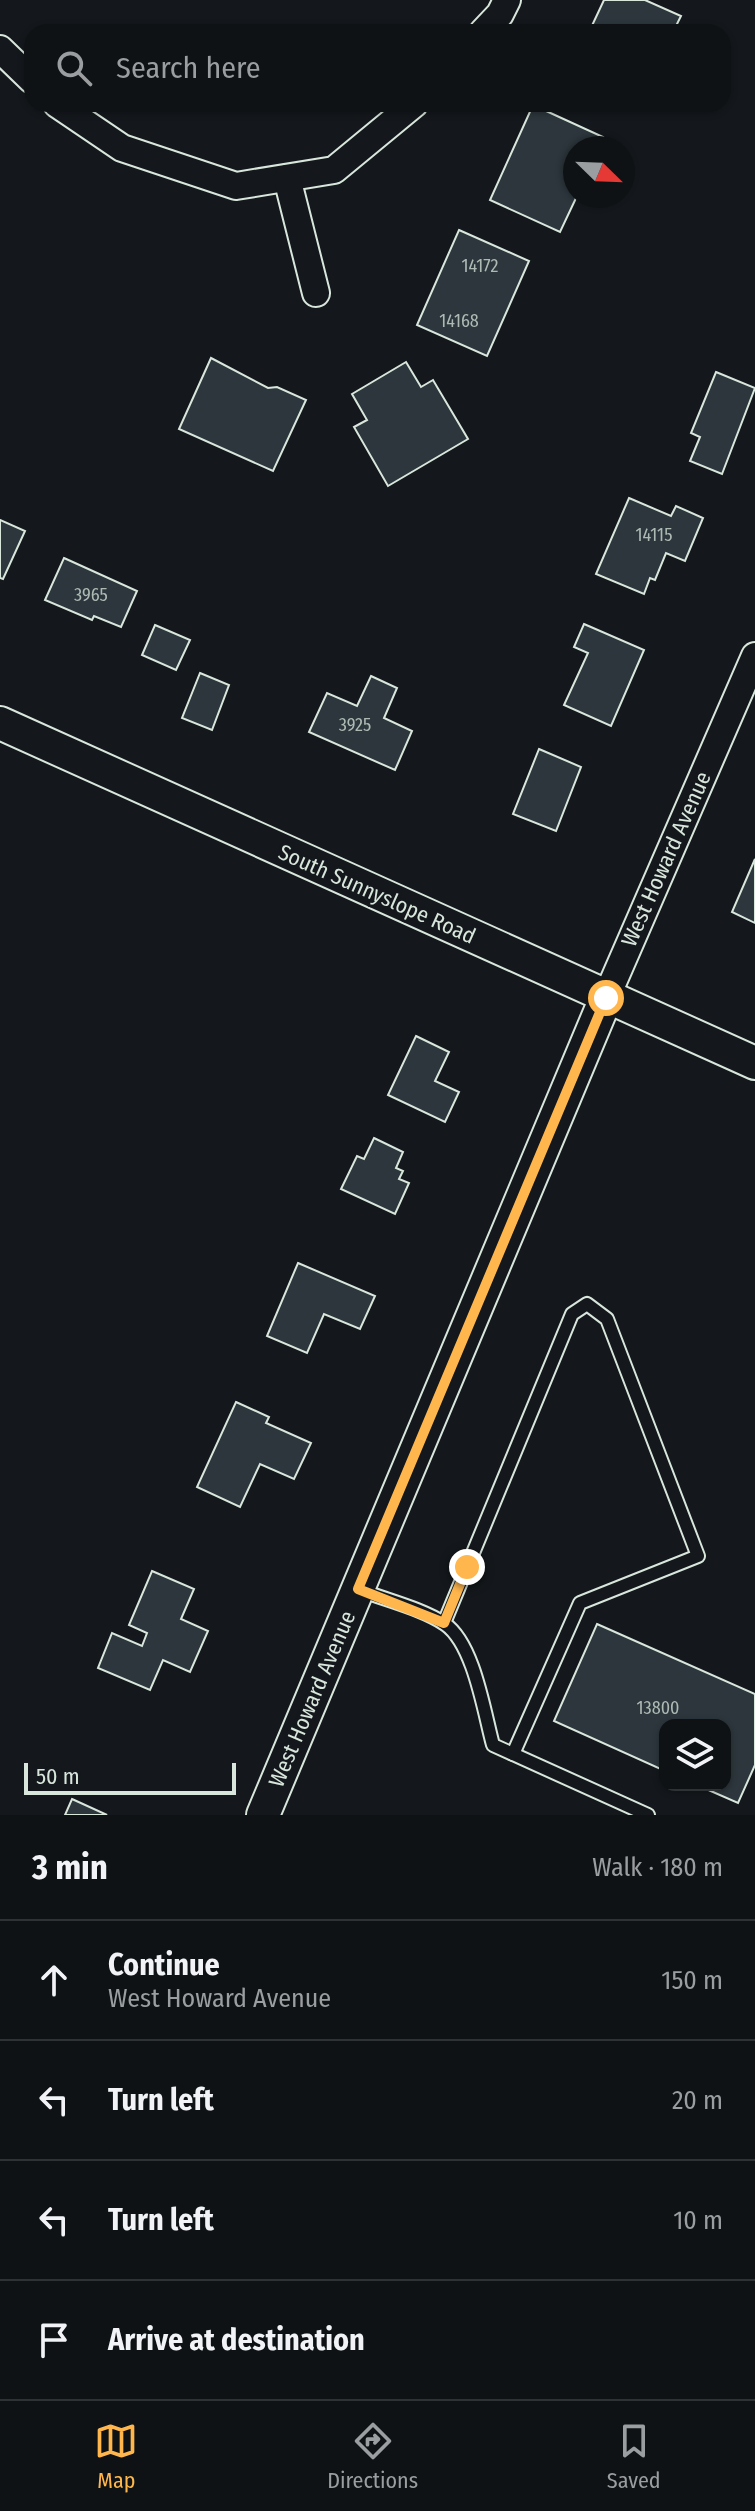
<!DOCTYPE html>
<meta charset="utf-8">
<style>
:root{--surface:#0f1215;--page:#1d2022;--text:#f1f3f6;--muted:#9b9ea0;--line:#2f3234;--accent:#ffb74d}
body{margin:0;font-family:"Fira Sans Condensed",sans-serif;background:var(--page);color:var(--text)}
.controls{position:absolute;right:24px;bottom:24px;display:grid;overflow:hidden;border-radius:16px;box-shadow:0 2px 6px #0004}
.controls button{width:72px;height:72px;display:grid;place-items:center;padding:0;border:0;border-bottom:2px solid var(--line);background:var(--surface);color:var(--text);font:40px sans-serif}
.compass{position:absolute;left:563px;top:136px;width:72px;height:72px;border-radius:50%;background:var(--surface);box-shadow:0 2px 6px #0004;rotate:113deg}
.scale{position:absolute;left:24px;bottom:20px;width:212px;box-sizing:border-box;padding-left:8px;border:4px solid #d8e6dc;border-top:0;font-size:22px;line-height:28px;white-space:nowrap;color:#d8e6dc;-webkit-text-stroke:6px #14181c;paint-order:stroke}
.stop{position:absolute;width:24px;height:24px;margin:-18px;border:6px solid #ffb74d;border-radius:50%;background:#fff}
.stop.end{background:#ffb74d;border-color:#fff;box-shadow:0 2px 8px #0008}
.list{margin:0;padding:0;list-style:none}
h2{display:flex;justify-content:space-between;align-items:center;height:104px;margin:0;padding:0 32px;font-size:34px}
h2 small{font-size:26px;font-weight:400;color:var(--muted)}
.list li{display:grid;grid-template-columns:52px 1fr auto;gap:24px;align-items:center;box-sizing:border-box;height:120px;padding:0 32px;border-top:2px solid var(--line)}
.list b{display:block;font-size:30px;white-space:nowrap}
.list p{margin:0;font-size:26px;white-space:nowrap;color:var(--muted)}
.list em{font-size:26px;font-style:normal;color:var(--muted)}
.icon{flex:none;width:44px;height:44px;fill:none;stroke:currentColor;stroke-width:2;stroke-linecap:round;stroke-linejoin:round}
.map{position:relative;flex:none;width:755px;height:1815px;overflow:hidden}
.search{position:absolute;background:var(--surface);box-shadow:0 2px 6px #0004;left:24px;right:24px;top:24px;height:88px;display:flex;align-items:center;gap:20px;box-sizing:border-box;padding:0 28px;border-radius:24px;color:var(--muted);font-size:30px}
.sheet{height:584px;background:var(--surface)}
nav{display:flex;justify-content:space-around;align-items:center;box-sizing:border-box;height:112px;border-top:2px solid var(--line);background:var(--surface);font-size:22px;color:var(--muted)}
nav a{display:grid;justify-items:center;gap:4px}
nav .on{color:var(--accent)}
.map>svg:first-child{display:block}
.building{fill:#2c363c;stroke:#d8e6dc;stroke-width:2}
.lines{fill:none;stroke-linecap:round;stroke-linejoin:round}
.service-casing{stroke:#d8e6dc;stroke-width:16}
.minor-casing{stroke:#d8e6dc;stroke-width:30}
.tertiary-casing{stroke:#d8e6dc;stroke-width:36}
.service{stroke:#14181c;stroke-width:12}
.minor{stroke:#14181c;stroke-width:26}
.tertiary{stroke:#14181c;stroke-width:32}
.route{stroke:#ffb74d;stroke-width:10}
.labels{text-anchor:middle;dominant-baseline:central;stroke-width:6;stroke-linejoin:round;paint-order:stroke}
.number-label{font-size:18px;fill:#adbab4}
.street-label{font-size:22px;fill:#d8e6dc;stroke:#14181c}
</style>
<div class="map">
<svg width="755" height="1815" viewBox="0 0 755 1815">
<rect width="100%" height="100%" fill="#14181c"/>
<g class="building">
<path d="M604,0h41l36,16 -8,16h-84z"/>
<path d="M533,105l70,32 -5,11h-23l2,48 -17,36 -70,-32z"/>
<path d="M459,230l70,31 -42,95 -70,-31z"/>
<path d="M211,358l57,30 9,-1 29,13 -33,71 -94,-42z"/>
<path d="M406,362l15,25 12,-7 35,59 -80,47 -34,-59 13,-7 -15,-26z"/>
<path d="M716,372l39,16 -33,86 -32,-13 10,-24 -9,-4z"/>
<path d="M629,498l42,18 5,-10 27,12 -18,43 -19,-8 -11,27 -5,-2 -6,16 -48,-20z"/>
<path d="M0,520l25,11 -22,48 -3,-1z"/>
<path d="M64,558l73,33 -16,36 -27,-11 -2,4 -47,-20z"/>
<path d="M584,624l60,26 -33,76 -47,-21 24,-52 -14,-6z"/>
<path d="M155,625l35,15 -14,30 -34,-15z"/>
<path d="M200,673l29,12 -17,45 -30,-12z"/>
<path d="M371,676l26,12 -13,30 28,13 -17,39 -86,-38 18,-39 30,13z"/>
<path d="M539,749l42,18 -25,64 -43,-17z"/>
<path d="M755,859v64l-23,-11z"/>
<path d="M416,1036l33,16 -14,29 24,11 -14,30 -57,-27z"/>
<path d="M374,1138l29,14 -7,16 7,3 -4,8 10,4 -14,31 -54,-25 16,-33 7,3z"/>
<path d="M298,1263l77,33 -15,33 -36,-15 -17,39 -40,-17z"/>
<path d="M236,1402l33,15 -3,6 45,20 -17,36 -34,-15 -20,43 -43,-20z"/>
<path d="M152,1571l42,18 -13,30 27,12 -18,41 -27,-12 -13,30 -52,-22 14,-35 30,13 5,-13 -18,-8z"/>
<path d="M597,1624l158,70v71l-17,38 -41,-18h28v-60h-60v46l-111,-50z"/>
<path d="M72,1799l35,16h-42z"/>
</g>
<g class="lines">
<defs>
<g id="service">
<path d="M358,1589c27,11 63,19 87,35 29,20 39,88 48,121l155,70"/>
<path d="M444,1623l128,-309 15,-10 20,15 91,237 -118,47 -67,151"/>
</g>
<g id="minor">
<path d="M483,32l17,-18 7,-14"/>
<path d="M0,49l32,31"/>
<path d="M57,104l65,44 114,38 98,-16 80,-66"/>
<path d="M287,178l29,115"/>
<path d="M606,998l149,-342"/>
</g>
<g id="tertiary">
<path d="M0,723l755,340"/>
<path d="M263,1815l343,-817"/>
</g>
</defs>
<use href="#service" class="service-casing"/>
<use href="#minor" class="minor-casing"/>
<use href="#tertiary" class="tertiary-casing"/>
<use href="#service" class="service"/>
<use href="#minor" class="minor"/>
<use href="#tertiary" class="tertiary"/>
</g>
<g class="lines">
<path class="route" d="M467,1567l-23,56 -86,-34 248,-591"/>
</g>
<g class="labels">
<g class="number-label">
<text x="480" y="266">14172</text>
<text x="459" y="321">14168</text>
<text x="654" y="535">14115</text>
<text x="91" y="595">3965</text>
<text x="355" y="725">3925</text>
<text x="658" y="1708">13800</text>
</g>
<g class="street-label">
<text transform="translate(666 859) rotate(-66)">West Howard Avenue</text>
<text transform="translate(377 894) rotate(24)">South Sunnyslope Road</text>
<text transform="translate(312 1699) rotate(-67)">West Howard Avenue</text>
</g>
</g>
</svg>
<div class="controls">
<button><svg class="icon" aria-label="layers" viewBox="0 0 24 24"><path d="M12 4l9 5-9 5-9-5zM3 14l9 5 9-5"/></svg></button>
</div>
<svg class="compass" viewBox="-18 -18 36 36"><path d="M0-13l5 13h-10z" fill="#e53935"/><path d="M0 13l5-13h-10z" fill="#9b9ea0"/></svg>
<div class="scale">50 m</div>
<div class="stop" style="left:606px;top:998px"></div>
<div class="stop end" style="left:467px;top:1567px"></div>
<div class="search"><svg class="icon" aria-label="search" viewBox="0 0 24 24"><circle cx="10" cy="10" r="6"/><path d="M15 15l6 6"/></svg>Search here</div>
</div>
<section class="sheet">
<h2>3 min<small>Walk · 180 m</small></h2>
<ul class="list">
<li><svg class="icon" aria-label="ahead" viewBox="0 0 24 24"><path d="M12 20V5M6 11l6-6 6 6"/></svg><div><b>Continue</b><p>West Howard Avenue</p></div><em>150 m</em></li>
<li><svg class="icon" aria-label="left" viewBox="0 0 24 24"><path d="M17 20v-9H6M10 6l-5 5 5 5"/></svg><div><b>Turn left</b></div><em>20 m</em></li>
<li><svg class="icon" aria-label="left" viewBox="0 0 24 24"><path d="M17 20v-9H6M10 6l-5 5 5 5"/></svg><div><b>Turn left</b></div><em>10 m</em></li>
<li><svg class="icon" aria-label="arrive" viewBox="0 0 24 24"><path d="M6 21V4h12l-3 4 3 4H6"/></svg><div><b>Arrive at destination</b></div></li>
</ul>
</section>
<nav>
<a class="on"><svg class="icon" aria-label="map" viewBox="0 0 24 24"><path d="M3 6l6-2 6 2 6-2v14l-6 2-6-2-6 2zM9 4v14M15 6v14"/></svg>Map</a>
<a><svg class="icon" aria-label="directions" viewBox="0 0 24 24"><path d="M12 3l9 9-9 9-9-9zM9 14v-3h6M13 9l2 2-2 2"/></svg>Directions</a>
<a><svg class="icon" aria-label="saved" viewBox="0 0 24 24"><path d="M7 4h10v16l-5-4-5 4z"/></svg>Saved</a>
</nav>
